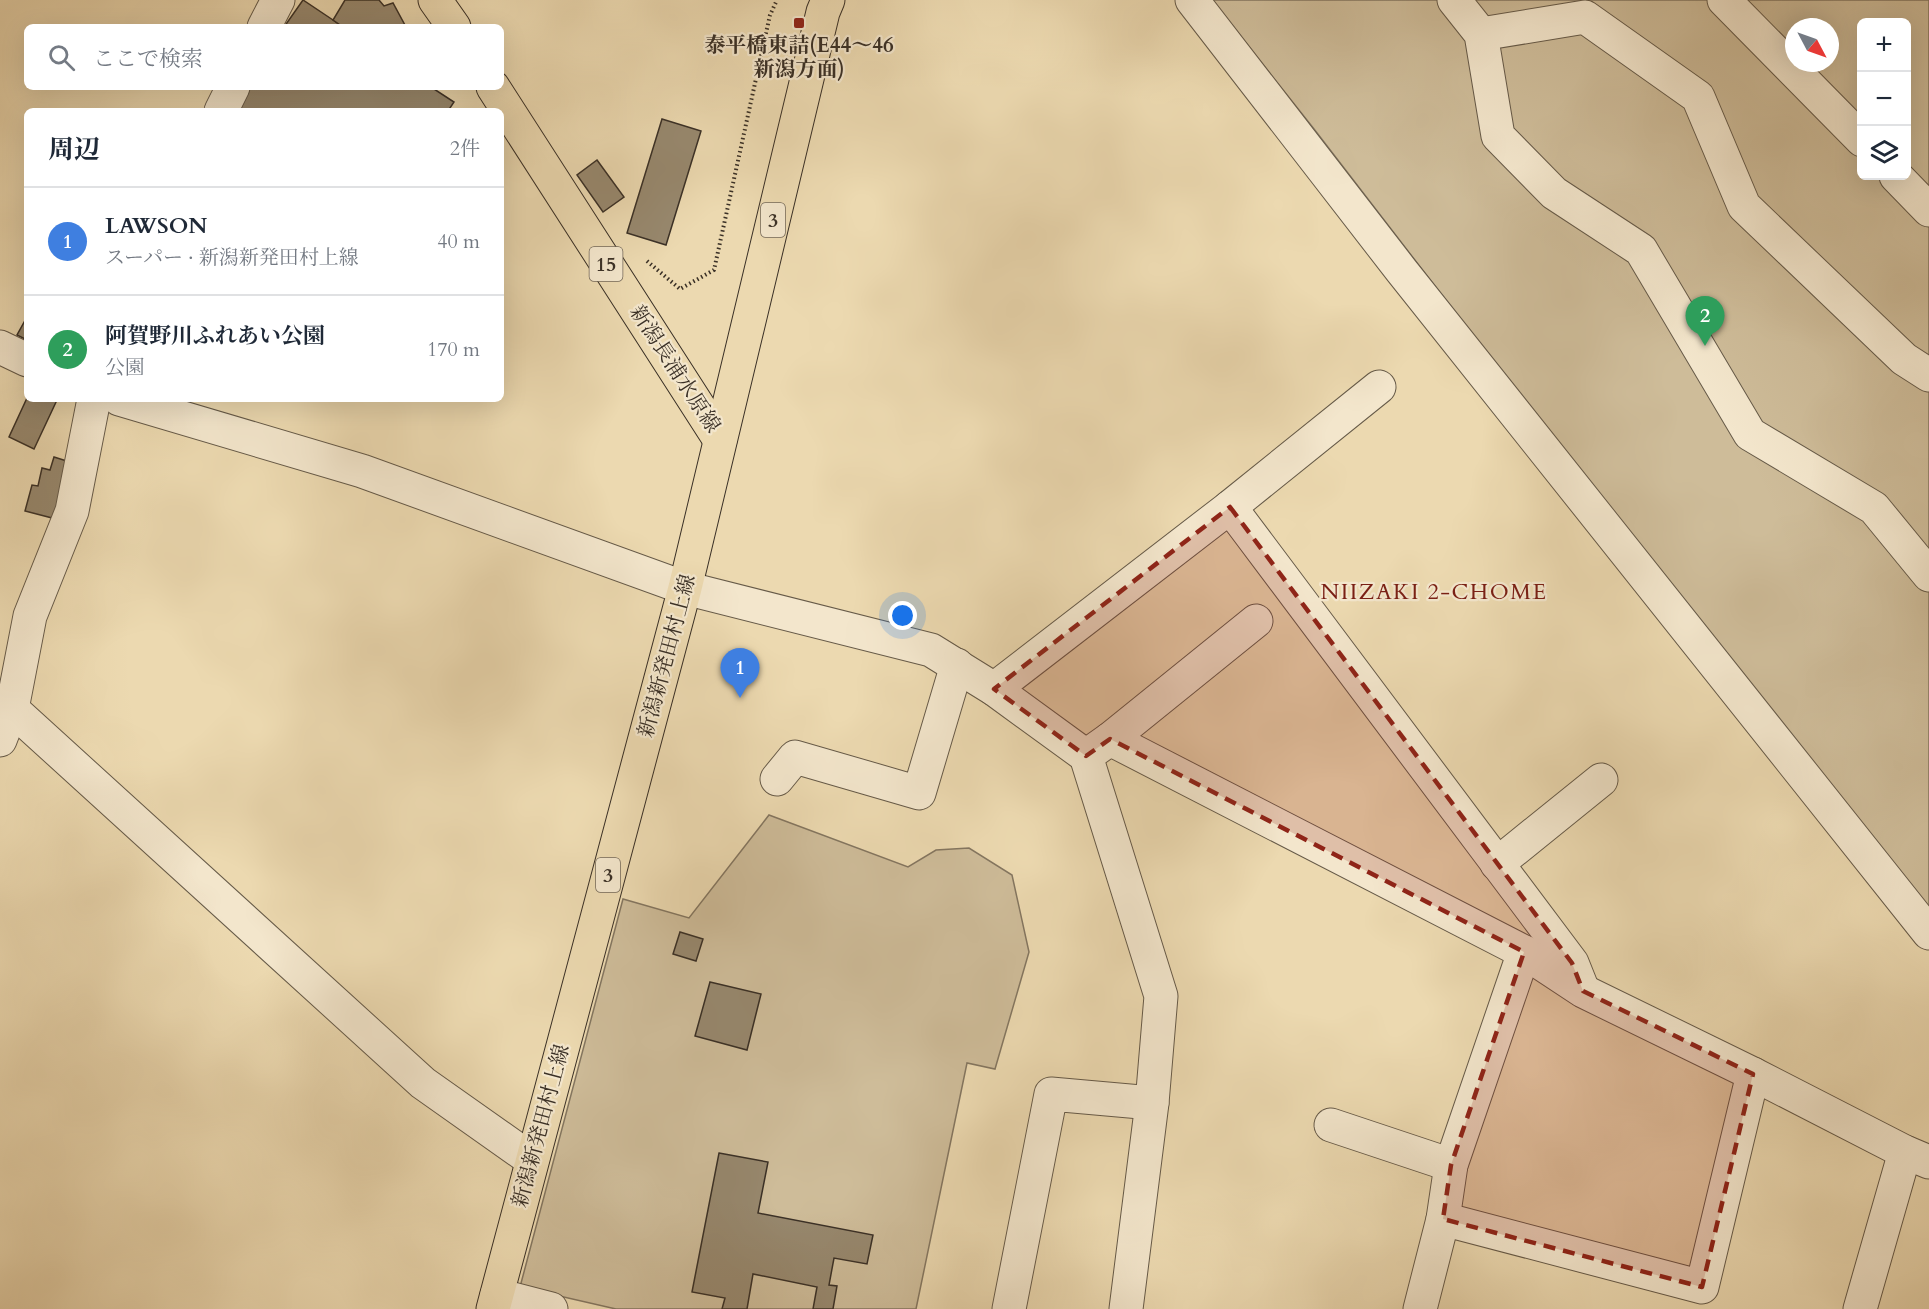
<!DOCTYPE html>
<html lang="ja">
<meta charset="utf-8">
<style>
:root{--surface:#fff;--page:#f2f2f3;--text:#1f2937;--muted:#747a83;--line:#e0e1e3;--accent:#ea580c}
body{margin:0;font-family:Cardo,"Noto Serif JP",serif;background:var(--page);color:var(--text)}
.controls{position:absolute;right:18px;top:18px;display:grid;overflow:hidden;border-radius:9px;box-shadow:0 6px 24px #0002}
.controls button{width:54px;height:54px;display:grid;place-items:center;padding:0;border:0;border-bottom:2px solid var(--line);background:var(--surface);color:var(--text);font:30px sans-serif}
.compass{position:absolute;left:1785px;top:18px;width:54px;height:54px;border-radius:50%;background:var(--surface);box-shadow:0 6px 24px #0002;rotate:131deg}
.you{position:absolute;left:903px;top:616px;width:21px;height:21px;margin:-15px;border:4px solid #fff;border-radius:50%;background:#1a73e8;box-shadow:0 0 0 9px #1a73e833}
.badge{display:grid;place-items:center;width:39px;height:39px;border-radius:50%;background:var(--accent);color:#fff;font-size:20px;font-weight:700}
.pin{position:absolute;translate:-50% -50px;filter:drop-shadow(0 2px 3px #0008)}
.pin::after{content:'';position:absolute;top:32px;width:21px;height:18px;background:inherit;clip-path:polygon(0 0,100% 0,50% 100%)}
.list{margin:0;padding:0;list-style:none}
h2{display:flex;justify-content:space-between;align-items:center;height:78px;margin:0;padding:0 24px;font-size:26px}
h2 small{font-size:20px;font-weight:400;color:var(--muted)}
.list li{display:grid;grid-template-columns:39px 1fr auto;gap:18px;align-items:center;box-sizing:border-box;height:108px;padding:0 24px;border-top:2px solid var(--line)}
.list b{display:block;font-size:22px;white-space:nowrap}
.list p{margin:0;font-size:20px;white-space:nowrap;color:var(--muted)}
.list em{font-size:20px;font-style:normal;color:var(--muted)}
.icon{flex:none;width:33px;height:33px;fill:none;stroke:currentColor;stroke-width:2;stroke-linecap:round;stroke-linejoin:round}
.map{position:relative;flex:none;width:1929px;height:1309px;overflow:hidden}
.search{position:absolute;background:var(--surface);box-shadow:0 6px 24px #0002;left:24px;top:24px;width:480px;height:66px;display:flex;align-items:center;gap:15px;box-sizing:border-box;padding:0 21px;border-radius:9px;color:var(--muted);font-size:22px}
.panel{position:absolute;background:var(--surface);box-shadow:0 6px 24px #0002;left:24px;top:108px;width:480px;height:294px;border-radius:9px}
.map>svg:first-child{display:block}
.green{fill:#cebc99;stroke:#847660;stroke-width:1.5;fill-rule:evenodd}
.building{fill:#97886e;stroke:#3a3026;stroke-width:1.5}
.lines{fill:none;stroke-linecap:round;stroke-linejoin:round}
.minor-casing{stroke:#665a48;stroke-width:35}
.major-casing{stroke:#3a3026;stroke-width:35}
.path{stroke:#3a3026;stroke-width:4;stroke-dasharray:1.5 3;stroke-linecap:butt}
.minor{stroke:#f3e6cc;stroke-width:33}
.major{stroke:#ecd9b0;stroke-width:33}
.marked{fill:#8f2418;fill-opacity:0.2;stroke:#8f2418;stroke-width:4.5;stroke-dasharray:12 8;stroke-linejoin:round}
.poi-dot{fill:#8f2418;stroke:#f3e6cc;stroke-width:2}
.labels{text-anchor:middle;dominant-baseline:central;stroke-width:4.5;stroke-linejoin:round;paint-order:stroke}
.shield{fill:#f3e6cc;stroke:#726758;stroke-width:1.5}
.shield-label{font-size:20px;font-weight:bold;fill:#3a3026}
.poi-label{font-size:21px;font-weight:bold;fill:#3a3026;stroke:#f3e6cc}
.street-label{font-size:21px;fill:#3a3026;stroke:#f3e6cc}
.neighbourhood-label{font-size:22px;letter-spacing:1.5px;fill:#7a1f14;stroke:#f3e6cc}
</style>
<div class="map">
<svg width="1929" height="1309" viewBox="0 0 1929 1309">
<rect width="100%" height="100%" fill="#ecd9b0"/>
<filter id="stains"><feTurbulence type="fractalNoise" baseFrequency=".00333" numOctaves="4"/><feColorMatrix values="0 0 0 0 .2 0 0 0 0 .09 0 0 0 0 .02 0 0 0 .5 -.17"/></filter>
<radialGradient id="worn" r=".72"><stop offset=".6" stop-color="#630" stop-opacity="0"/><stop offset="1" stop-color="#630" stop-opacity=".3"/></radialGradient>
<g class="green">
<path d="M1212,0h717v918l-317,-402 -298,-387zM1862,22h44v154h-44zM1794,27h36v36h-36z"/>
<path d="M769,815l139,52 28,-17 33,-2 43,27 17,77 -34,117 -28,-6 -51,246h-300l-96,-22 103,-388 66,19z"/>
</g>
<g class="building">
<path d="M303,0l30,20 10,7h-59z"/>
<path d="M345,0h34l5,6 9,-3 13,24h-63l-10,-7z"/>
<path d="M244,87h187l23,15 -6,9h-216z"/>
<path d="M662,119l39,12 -35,114 -39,-12z"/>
<path d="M597,160l27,37 -21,15 -26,-37z"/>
<path d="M27,317v23l-10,-5z"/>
<path d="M27,398l30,2 -23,49 -25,-12z"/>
<path d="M54,457l16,5 -14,57 -31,-8 7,-26 6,1 4,-18 8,2z"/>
<path d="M680,932l23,7 -7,22 -23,-7z"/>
<path d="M710,982l51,12 -14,56 -52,-14z"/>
<path d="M719,1153l49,9 -10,51 115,22 -6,29 -33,-6 -5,27 8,1 -4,23h-20l4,-22 -64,-13 -6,35h-25l3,-11 -33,-6z"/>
</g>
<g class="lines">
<defs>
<g id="minor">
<path d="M1192,0l209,270 528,663"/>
<path d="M1454,0l27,34 17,102 56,57 87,57 109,184 124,74 55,67"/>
<path d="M1724,0l138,140"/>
<path d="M264,27l14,-27"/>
<path d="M1481,34l104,-17 113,80 46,109 160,153 25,16"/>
<path d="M221,111l12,-24"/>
<path d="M1896,176l33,34"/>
<path d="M0,347l27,13"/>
<path d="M119,399l243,72 323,117 246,62 63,39 92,67 75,240 -9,107 -26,206"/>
<path d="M1230,507l149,-120"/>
<path d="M994,689l236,-182 342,456 10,25"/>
<path d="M12,709l411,374 109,77"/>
<path d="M1110,739l146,-118"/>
<path d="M0,740l12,-31 18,-93 42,-105 22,-112"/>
<path d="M1086,756l24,-17 414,213 59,39 170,83 152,78 24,10"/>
<path d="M777,779l18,-22 124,36 38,-128"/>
<path d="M1497,864l104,-84"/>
<path d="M1331,1125l120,40"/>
<path d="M1443,1219l259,68 51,-213"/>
<path d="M497,1295l54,14"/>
<path d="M1009,1309l42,-215 101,9"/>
<path d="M1420,1309l23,-90 8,-54 73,-213"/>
<path d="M1860,1309l45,-157"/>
</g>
<g id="major">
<path d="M435,0l19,27"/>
<path d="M493,87l227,353"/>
<path d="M493,1309l192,-721 138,-576 5,-12"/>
</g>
</defs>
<use href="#minor" class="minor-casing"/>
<use href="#major" class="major-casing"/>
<path class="path" d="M647,261l33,28 34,-19 56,-255 7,-15"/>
<use href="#minor" class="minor"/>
<use href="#major" class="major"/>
</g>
<path class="marked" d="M1230,507l342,456 11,28 170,83 -51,213 -259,-68 8,-54 73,-213 -414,-213 -24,17 -92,-67z"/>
<rect class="poi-dot" x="793" y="17" width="12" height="12" rx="3"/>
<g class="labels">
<g class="shield">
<rect x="761" y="203" width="24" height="34" rx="4.5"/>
<rect x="589.5" y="247" width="33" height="34" rx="4.5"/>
<rect x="596" y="858" width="24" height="34" rx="4.5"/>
</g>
<g class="shield-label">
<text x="773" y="220">3</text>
<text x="606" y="264">15</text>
<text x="608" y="875">3</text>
</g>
<g class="poi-label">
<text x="799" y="45">泰平橋東詰(E44～46<tspan x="799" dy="24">新潟方面)</tspan></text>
</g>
<g class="street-label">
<text transform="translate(675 369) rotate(57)">新潟長浦水原線</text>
<text transform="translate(667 656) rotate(-75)">新潟新発田村上線</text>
<text transform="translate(541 1126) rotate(-75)">新潟新発田村上線</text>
</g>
<g class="neighbourhood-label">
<text x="1434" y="592">NIIZAKI 2-CHOME</text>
</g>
</g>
<rect width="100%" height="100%" filter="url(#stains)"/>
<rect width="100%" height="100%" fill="url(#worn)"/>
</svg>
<div class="controls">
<button>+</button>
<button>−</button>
<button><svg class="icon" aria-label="layers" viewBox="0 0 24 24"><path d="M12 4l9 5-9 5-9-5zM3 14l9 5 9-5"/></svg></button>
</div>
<svg class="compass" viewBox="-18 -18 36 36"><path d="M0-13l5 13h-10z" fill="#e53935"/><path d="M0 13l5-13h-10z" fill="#747a83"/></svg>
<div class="you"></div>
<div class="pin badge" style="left:740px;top:698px;background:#3f7fe0">1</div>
<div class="pin badge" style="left:1705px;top:346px;background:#2e9e5b">2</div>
<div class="search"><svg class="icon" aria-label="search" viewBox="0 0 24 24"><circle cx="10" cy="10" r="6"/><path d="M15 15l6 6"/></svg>ここで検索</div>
<section class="panel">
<h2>周辺<small>2件</small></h2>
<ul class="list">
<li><span class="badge" style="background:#3f7fe0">1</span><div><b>LAWSON</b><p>スーパー · 新潟新発田村上線</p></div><em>40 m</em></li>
<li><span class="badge" style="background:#2e9e5b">2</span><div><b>阿賀野川ふれあい公園</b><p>公園</p></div><em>170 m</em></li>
</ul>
</section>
</div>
